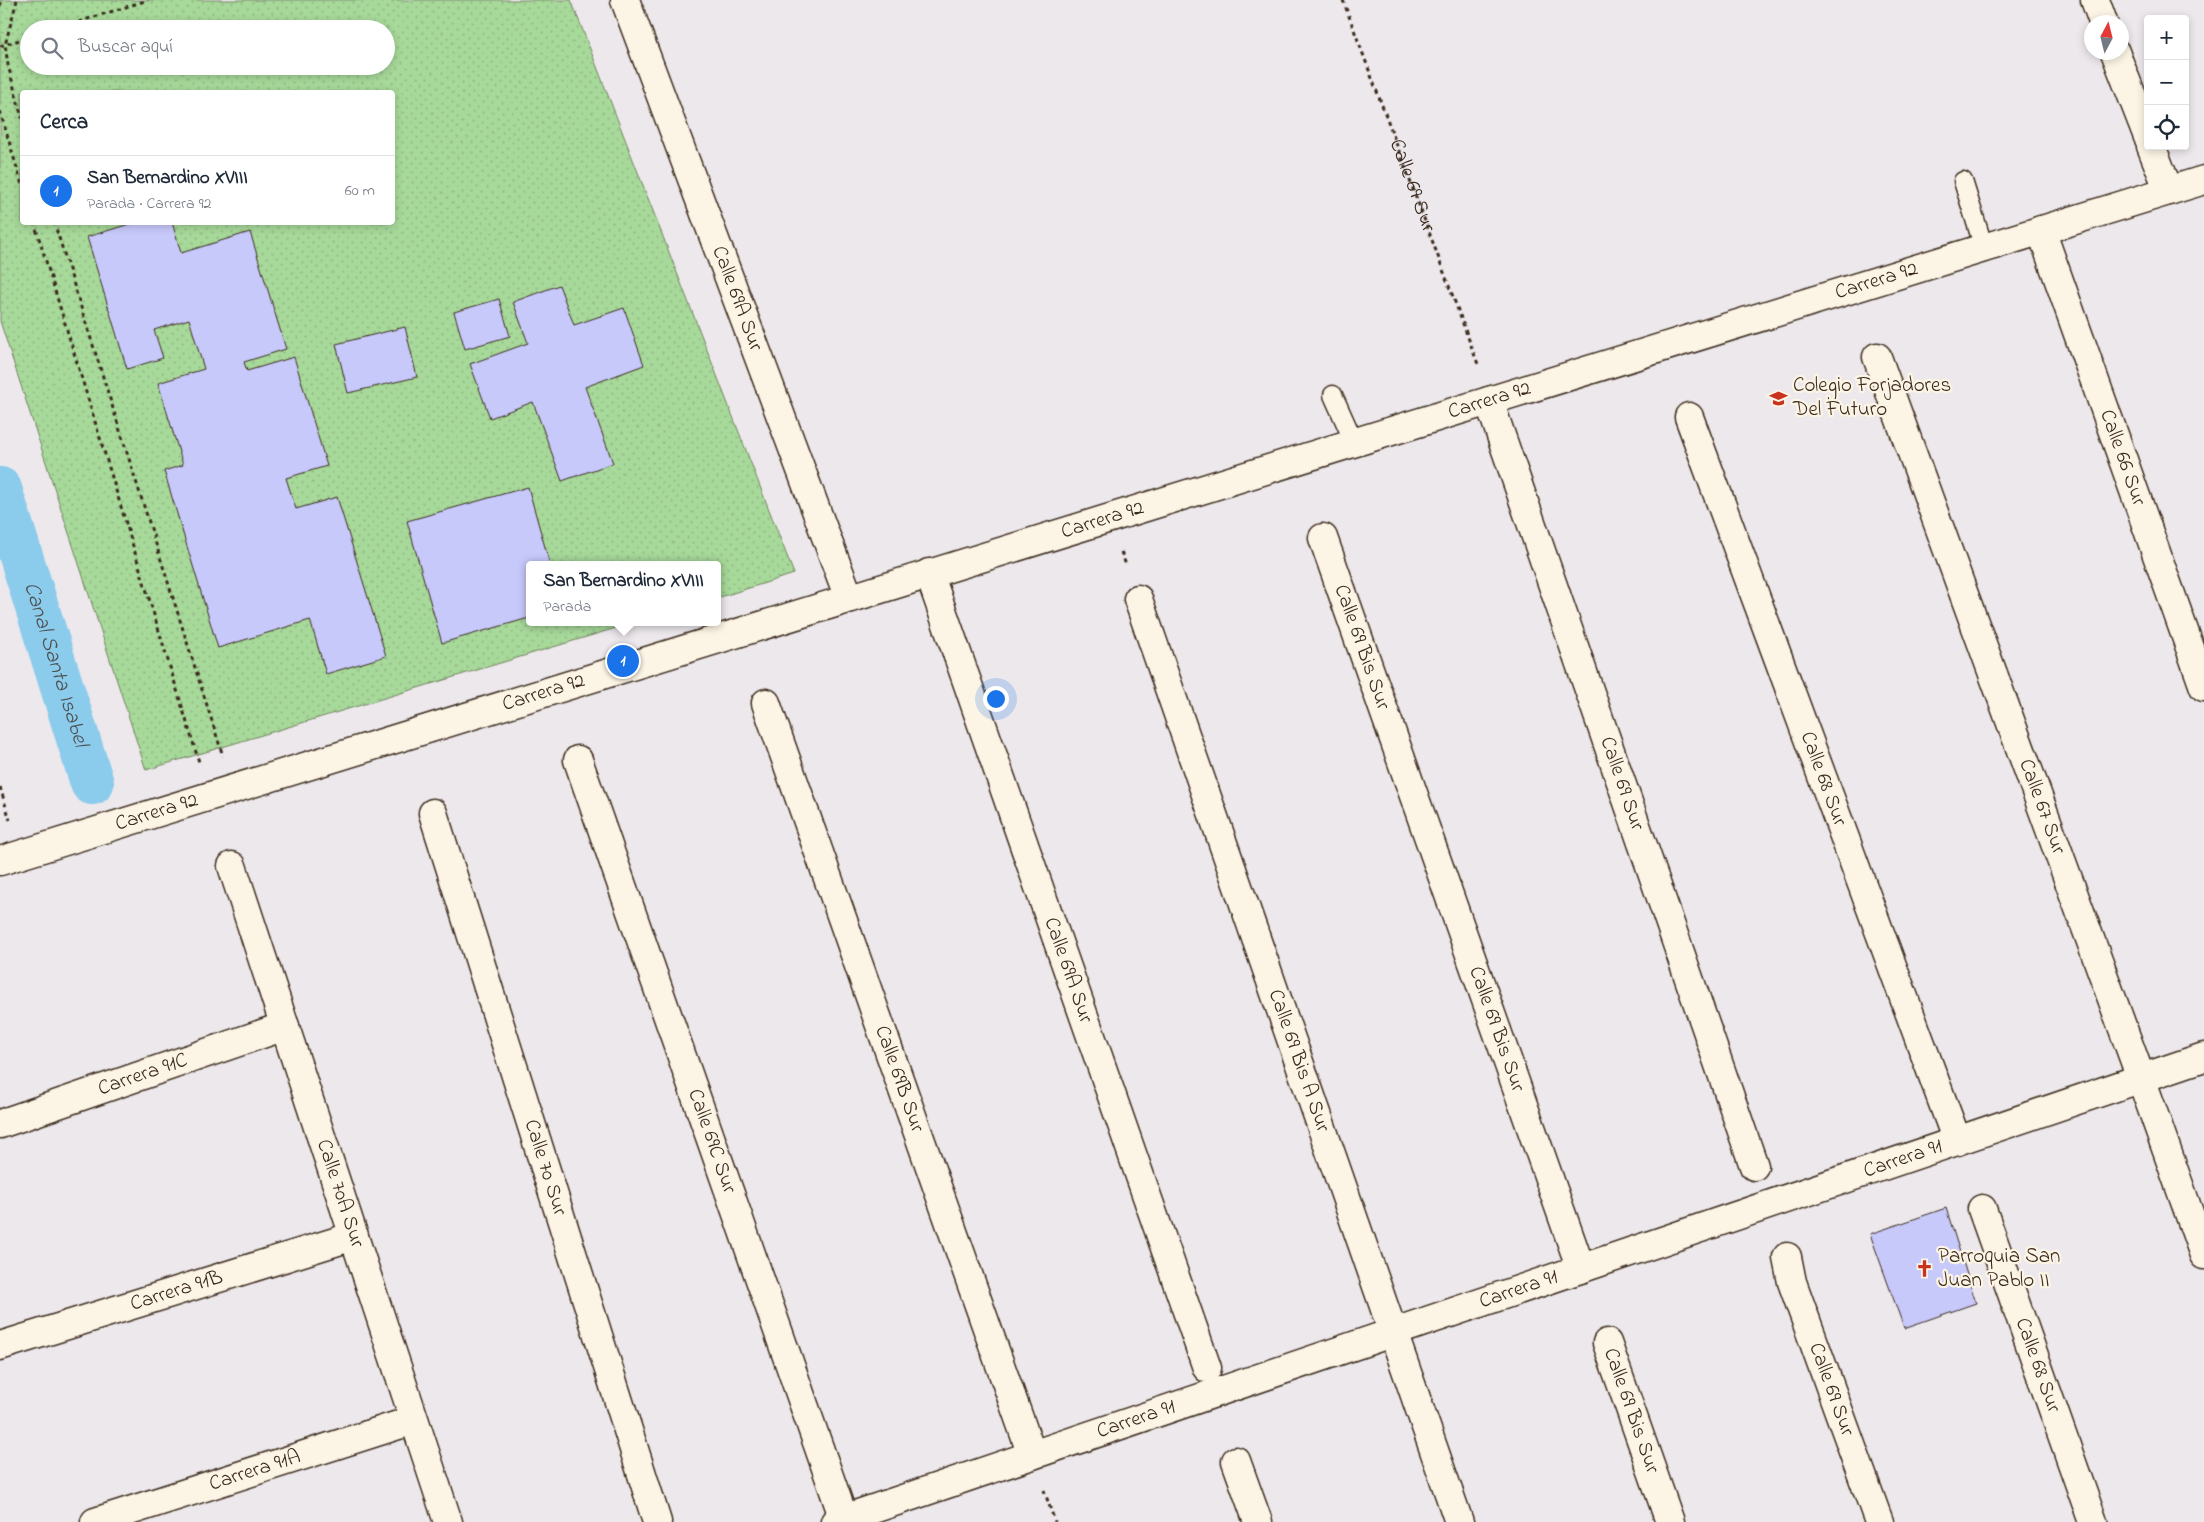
<!DOCTYPE html>
<html lang="es">
<meta charset="utf-8">
<style>
:root{--surface:#fff;--page:#f2f2f3;--text:#1f2937;--muted:#747a83;--line:#e0e1e3;--accent:#1a73e8}
body{margin:0;font-family:"Indie Flower",sans-serif;background:var(--page);color:var(--text)}
.controls{position:absolute;right:15px;top:15px;display:grid;overflow:hidden;border-radius:5px;box-shadow:0 2px 8px #0003}
.controls button{width:45px;height:45px;display:grid;place-items:center;padding:0;border:0;border-bottom:1px solid var(--line);background:var(--surface);color:var(--text);font:25px sans-serif}
.compass{position:absolute;left:2084px;top:15px;width:45px;height:45px;border-radius:50%;background:var(--surface);box-shadow:0 2px 8px #0003;rotate:7deg}
.you{position:absolute;left:995px;top:698px;width:18px;height:18px;margin:-12px;border:4px solid #fff;border-radius:50%;background:#1a73e8;box-shadow:0 0 0 8px #1a73e833}
.badge{display:grid;place-items:center;width:32px;height:32px;border-radius:50%;background:var(--accent);color:#fff;font-size:16px;font-weight:700}
.pin{position:absolute;translate:-50% -50%;border:2px solid #fff;box-shadow:0 1px 5px #0006}
.popup{position:absolute;left:526px;top:561px;width:195px;height:65px;box-sizing:border-box;display:grid;place-content:center;border-radius:5px;background:var(--surface);filter:drop-shadow(0 1px 4px #0005);font-size:16px;white-space:nowrap;color:var(--muted)}
.popup b{font-size:19px;color:var(--text)}
.popup::after{content:'';position:absolute;left:50%;top:100%;margin-left:-10px;border:10px solid transparent;border-top-color:var(--surface)}
.list{margin:0;padding:0;list-style:none}
h2{display:flex;justify-content:space-between;align-items:center;height:65px;margin:0;padding:0 20px;font-size:21px}
h2 small{font-size:16px;font-weight:400;color:var(--muted)}
.list li{display:grid;grid-template-columns:32px 1fr auto;gap:15px;align-items:center;box-sizing:border-box;height:70px;padding:0 20px;border-top:1px solid var(--line)}
.list b{display:block;font-size:19px;white-space:nowrap}
.list p{margin:0;font-size:16px;white-space:nowrap;color:var(--muted)}
.list em{font-size:16px;font-style:normal;color:var(--muted)}
.icon{flex:none;width:28px;height:28px;fill:none;stroke:currentColor;stroke-width:2;stroke-linecap:round;stroke-linejoin:round}
.map{position:relative;flex:none;width:2204px;height:1522px;overflow:hidden}
.search{position:absolute;background:var(--surface);box-shadow:0 2px 8px #0003;left:20px;top:20px;width:375px;height:55px;display:flex;align-items:center;gap:12px;box-sizing:border-box;padding:0 18px;border-radius:28px;color:var(--muted);font-size:19px}
.panel{position:absolute;background:var(--surface);box-shadow:0 2px 8px #0003;left:20px;top:90px;width:375px;height:135px;border-radius:5px}
.map>svg:first-child{display:block}
.grass{fill:url(#grass-dots);stroke:#71825c;fill-rule:evenodd}
.lines{fill:none;stroke-linecap:round;stroke-linejoin:round}
.canal{stroke:#8bcbec;stroke-width:44}
.building{fill:#c7c9fb;stroke:#3b2a1e}
.lane-casing{stroke:#3b2a1e;stroke-width:21}
.street-casing{stroke:#3b2a1e;stroke-width:31}
.secondary-casing{stroke:#3b2a1e;stroke-width:31}
.path{stroke:#3b2a1e;stroke-width:3;stroke-dasharray:4 4;stroke-linecap:butt}
.lane{stroke:#fcf5e5;stroke-width:18}
.street{stroke:#fcf5e5;stroke-width:28}
.secondary{stroke:#fcf5e5;stroke-width:28}
.labels{text-anchor:middle;dominant-baseline:central;stroke-width:4.5;stroke-linejoin:round;paint-order:stroke}
.street-label{font-size:21px;fill:#3b2a1e;stroke:#fcf5e5}
.poi-label{font-size:21px;fill:#3b2a1e;stroke:#fcf5e5;text-anchor:start}
.water-label{font-size:22px;font-style:italic;fill:#4f5252;stroke:#fcf5e5}
</style>
<div class="map">
<svg width="2204" height="1522" viewBox="0 0 2204 1522">
<defs>
<pattern id="grass-dots" width="8" height="8" patternUnits="userSpaceOnUse" patternTransform="scale(1.25)"><rect width="8" height="8" fill="#a7d99a"/><path d="M2 2h.1M6 6h.1" fill="none" stroke="#91ba84" stroke-width="1.8" stroke-linecap="round"/></pattern>
</defs>
<rect width="100%" height="100%" fill="#ece8ec"/>
<filter id="ink" filterUnits="userSpaceOnUse"><feTurbulence type="fractalNoise" baseFrequency=".02" numOctaves="2"/><feDisplacementMap in="SourceGraphic" scale="10" xChannelSelector="R" yChannelSelector="G"/><feConvolveMatrix kernelMatrix="1 2 1 2 8 2 1 2 1" color-interpolation-filters="sRGB"/></filter>
<g filter="url(#ink)">
<path class="grass" d="M0,0h571l223,574 -77,24v-33h-188v57h107l-490,148 -146,-449zM29,29h357v37h-357zM22,92h370v130h-370z"/>
<g class="lines">
<path class="canal" id="s1" d="M0,489l92,294"/>
</g>
<g class="building">
<path d="M136,222h36l9,31 69,-21 36,117 -42,13 3,9 47,-14 33,109 -41,12 10,31 41,-12 49,159 -60,18 -16,-54 -92,28 -54,-177 19,-6 -25,-82 46,-14 -15,-50 -35,11 9,28 -36,11 -40,-132z"/>
<path d="M559,285l15,40 50,-17 20,57 -59,22 28,76 -51,18 -29,-79 -43,16 -20,-54 58,-21 -15,-41z"/>
<path d="M499,299l11,37 -45,13 -11,-37z"/>
<path d="M405,327l12,50 -69,16 -12,-49z"/>
<path d="M528,487l22,78h-21v53l-87,25 -35,-122z"/>
<path d="M1946,1208l30,95 -72,25 -34,-94z"/>
</g>
<g class="lines">
<defs>
<g id="lane">
<path d="M1963,181l21,67"/>
<path d="M1333,395l21,47"/>
</g>
<g id="street">
<path id="s3" d="M625,0l224,598"/>
<path d="M2095,0l8,22"/>
<path d="M2115,52l33,85"/>
<path d="M2151,146l18,45"/>
<path id="s4" d="M2041,230l163,457"/>
<path id="s5" d="M1877,357l264,721 63,177"/>
<path id="s6" d="M1489,401l265,765"/>
<path id="s7" d="M1689,417l268,724"/>
<path id="s8" d="M1323,538l258,731"/>
<path id="s9" d="M929,573l278,795"/>
<path id="s10" d="M1138,599l321,923"/>
<path id="s11" d="M766,703l266,752"/>
<path id="s12" d="M578,760l267,762"/>
<path id="s13" d="M433,813l224,709"/>
<path id="s14" d="M232,866l216,656"/>
<path id="s15" d="M0,1124l285,-98"/>
<path id="s16" d="M1982,1209l111,313"/>
<path id="s17" d="M1787,1257l5,25 87,240"/>
<path id="s18" d="M1607,1343l63,179"/>
<path id="s19" d="M0,1346l354,-110"/>
<path d="M1236,1461l22,61"/>
<path id="s20" d="M95,1522l319,-102"/>
<path id="s21" d="M835,1522l1369,-465"/>
</g>
<g id="secondary">
<path id="s22" d="M0,861l2204,-681"/>
</g>
</defs>
<use href="#lane" class="lane-casing"/>
<use href="#street" class="street-casing"/>
<use href="#secondary" class="secondary-casing"/>
<g class="path">
<path d="M17,0l-12,45 3,20 14,53"/>
<path id="s2" d="M1343,0l136,367"/>
<path d="M0,6l2,-6"/>
<path d="M56,29l92,-29"/>
<path d="M0,46l29,-9"/>
<path d="M0,111l22,74"/>
<path d="M34,222l165,540"/>
<path d="M54,222l169,534"/>
<path d="M1121,552l5,13"/>
<path d="M0,787l10,33"/>
<path d="M1044,1490l11,32"/>
</g>
<use href="#lane" class="lane"/>
<use href="#street" class="street"/>
<use href="#secondary" class="secondary"/>
</g>
</g>
<defs>
<symbol id="school-bare" viewBox="-9 -9 18 18"><path d="M0-5L7-2L0 1L-7-2ZM-4 1L0 2.5L4 1V4Q0 6-4 4Z" fill="#c8321e" stroke="#fcf5e5" stroke-width="2.5" paint-order="stroke"/></symbol>
<symbol id="church-bare" viewBox="-9 -9 18 18"><path d="M-1.2-6h2.4v3.5h3.3v2.4h-3.3V6h-2.4V-.1h-3.3v-2.4h3.3Z" fill="#c8321e" stroke="#fcf5e5" stroke-width="2.5" paint-order="stroke"/></symbol>
</defs>
<g fill-rule="evenodd">
<use href="#school-bare" x="1766" y="386" width="25" height="25"/>
<use href="#church-bare" x="1912" y="1256" width="25" height="25"/>
</g>
<g class="labels">
<g class="street-label">
<text stroke="none"><textPath href="#s2" startOffset="198">Calle 69 Sur</textPath></text>
<text stroke="none"><textPath href="#s22" startOffset="1964">Carrera 92</textPath></text>
<text stroke="none"><textPath href="#s3" startOffset="319">Calle 69A Sur</textPath></text>
<text stroke="none"><textPath href="#s22" startOffset="1559">Carrera 92</textPath></text>
<text stroke="none"><textPath href="#s4" startOffset="242">Calle 66 Sur</textPath></text>
<text stroke="none"><textPath href="#s22" startOffset="1154">Carrera 92</textPath></text>
<text stroke="none"><textPath href="#s8" startOffset="116">Calle 69 Bis Sur</textPath></text>
<text stroke="none"><textPath href="#s22" startOffset="569">Carrera 92</textPath></text>
<text stroke="none"><textPath href="#s7" startOffset="386">Calle 68 Sur</textPath></text>
<text stroke="none"><textPath href="#s6" startOffset="405">Calle 69 Sur</textPath></text>
<text stroke="none"><textPath href="#s5" startOffset="479">Calle 67 Sur</textPath></text>
<text stroke="none"><textPath href="#s22" startOffset="164">Carrera 92</textPath></text>
<text stroke="none"><textPath href="#s9" startOffset="421">Calle 69A Sur</textPath></text>
<text stroke="none"><textPath href="#s8" startOffset="521">Calle 69 Bis Sur</textPath></text>
<text stroke="none"><textPath href="#s10" startOffset="489">Calle 69 Bis A Sur</textPath></text>
<text stroke="none"><textPath href="#s15" startOffset="151">Carrera 91C</textPath></text>
<text stroke="none"><textPath href="#s11" startOffset="399">Calle 69B Sur</textPath></text>
<text stroke="none"><textPath href="#s12" startOffset="404">Calle 69C Sur</textPath></text>
<text stroke="none"><textPath href="#s21" startOffset="1128">Carrera 91</textPath></text>
<text stroke="none"><textPath href="#s13" startOffset="372">Calle 70 Sur</textPath></text>
<text stroke="none"><textPath href="#s14" startOffset="345">Calle 70A Sur</textPath></text>
<text stroke="none"><textPath href="#s21" startOffset="722">Carrera 91</textPath></text>
<text stroke="none"><textPath href="#s19" startOffset="185">Carrera 91B</textPath></text>
<text stroke="none"><textPath href="#s16" startOffset="166">Calle 68 Sur</textPath></text>
<text stroke="none"><textPath href="#s17" startOffset="140">Calle 69 Sur</textPath></text>
<text stroke="none"><textPath href="#s18" startOffset="72">Calle 69 Bis Sur</textPath></text>
<text stroke="none"><textPath href="#s21" startOffset="318">Carrera 91</textPath></text>
<text stroke="none"><textPath href="#s20" startOffset="168">Carrera 91A</textPath></text>
</g>
<g class="poi-label">
<text x="1793" y="386">Colegio Forjadores<tspan x="1793" dy="24">Del Futuro</tspan></text>
<text x="1938" y="1257">Parroquia San<tspan x="1938" dy="24">Juan Pablo II</tspan></text>
</g>
<g class="water-label">
<text stroke="none"><textPath href="#s1" startOffset="184">Canal Santa Isabel</textPath></text>
</g>
</g>
</svg>
<div class="controls">
<button>+</button>
<button>−</button>
<button><svg class="icon" aria-label="locate" viewBox="0 0 24 24"><circle cx="12" cy="12" r="6"/><path d="M12 2v4M12 18v4M2 12h4M18 12h4"/></svg></button>
</div>
<svg class="compass" viewBox="-18 -18 36 36"><path d="M0-13l5 13h-10z" fill="#e53935"/><path d="M0 13l5-13h-10z" fill="#747a83"/></svg>
<div class="you"></div>
<div class="pin badge" style="left:623px;top:661px">1</div>
<div class="popup"><b>San Bernardino XVIII</b>Parada</div>
<div class="search"><svg class="icon" aria-label="search" viewBox="0 0 24 24"><circle cx="10" cy="10" r="6"/><path d="M15 15l6 6"/></svg>Buscar aquí</div>
<section class="panel">
<h2>Cerca<small></small></h2>
<ul class="list">
<li><span class="badge">1</span><div><b>San Bernardino XVIII</b><p>Parada · Carrera 92</p></div><em>60 m</em></li>
</ul>
</section>
</div>
